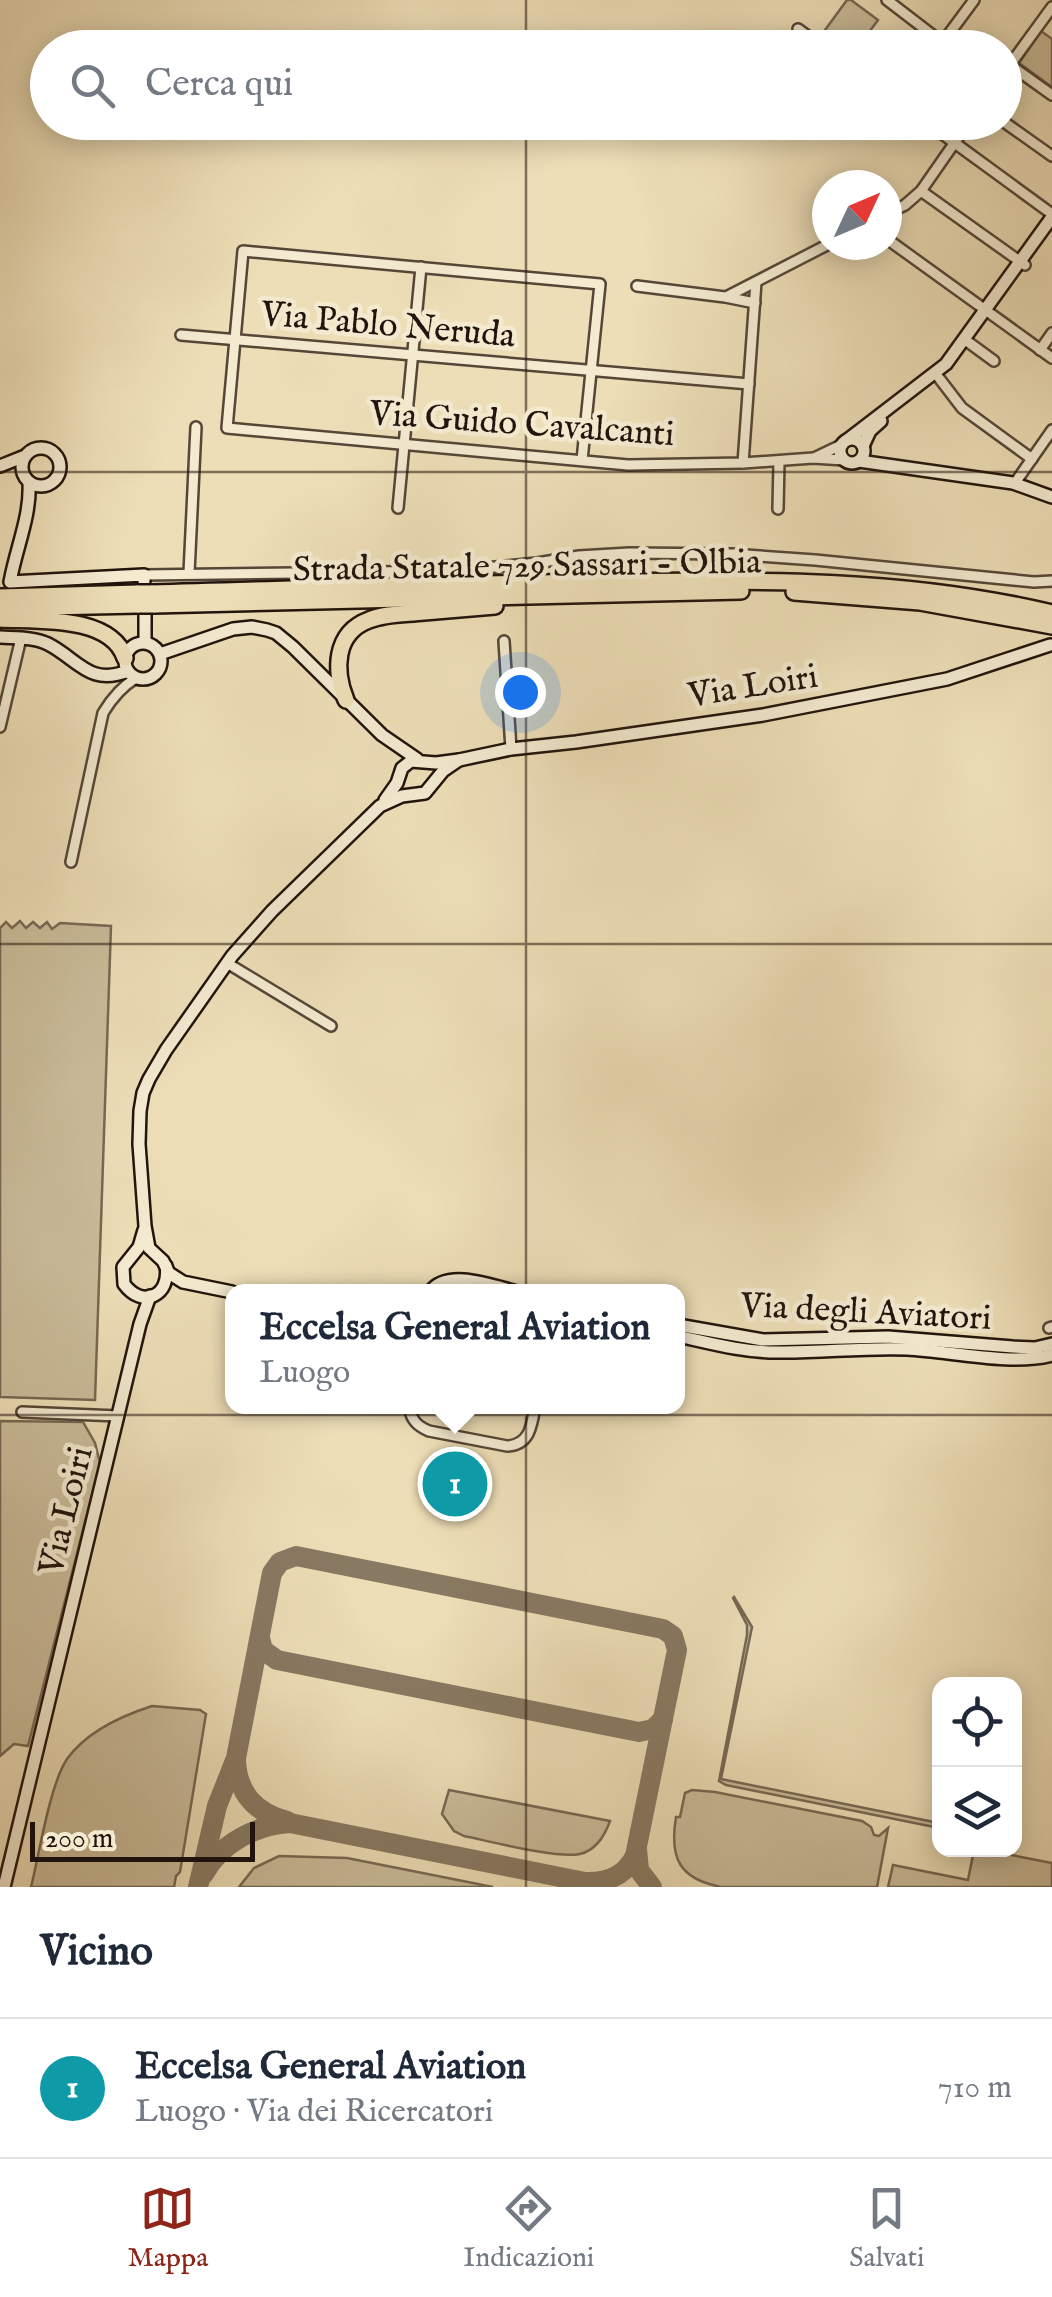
<!DOCTYPE html>
<html lang="it">
<meta charset="utf-8">
<style>
:root{--surface:#fff;--page:#f2f2f3;--text:#1f2937;--muted:#747a83;--line:#e0e1e3;--accent:#8f2418}
body{margin:0;font-family:"IM FELL English",serif;background:var(--page);color:var(--text)}
.controls{position:absolute;right:30px;bottom:30px;display:grid;overflow:hidden;border-radius:20px;box-shadow:0 5px 25px #0003}
.controls button{width:90px;height:90px;display:grid;place-items:center;padding:0;border:0;border-bottom:2px solid var(--line);background:var(--surface);color:var(--text);font:50px sans-serif}
.compass{position:absolute;left:812px;top:170px;width:90px;height:90px;border-radius:50%;background:var(--surface);box-shadow:0 5px 25px #0003;rotate:46deg}
.scale{position:absolute;left:30px;bottom:25px;width:225px;box-sizing:border-box;padding-left:10px;border:5px solid #22140c;border-top:0;font-size:28px;line-height:35px;white-space:nowrap;color:#22140c;-webkit-text-stroke:8px #f3ead0;paint-order:stroke}
.you{position:absolute;left:520px;top:692px;width:35px;height:35px;margin:-25px;border:8px solid #fff;border-radius:50%;background:#1a73e8;box-shadow:0 0 0 15px #1a73e833}
.badge{display:grid;place-items:center;width:65px;height:65px;border-radius:50%;background:var(--accent);color:#fff;font-size:32px;font-weight:700}
.pin{position:absolute;translate:-50% -50%;border:5px solid #fff;box-shadow:0 2px 10px #0006}
.popup{position:absolute;left:225px;top:1284px;width:460px;height:130px;box-sizing:border-box;display:grid;place-content:center;border-radius:20px;background:var(--surface);filter:drop-shadow(0 2px 8px #0005);font-size:32px;white-space:nowrap;color:var(--muted)}
.popup b{font-size:38px;color:var(--text)}
.popup::after{content:'';position:absolute;left:50%;top:100%;margin-left:-20px;border:20px solid transparent;border-top-color:var(--surface)}
.list{margin:0;padding:0;list-style:none}
h2{display:flex;justify-content:space-between;align-items:center;height:130px;margin:0;padding:0 40px;font-size:42px}
h2 small{font-size:32px;font-weight:400;color:var(--muted)}
.list li{display:grid;grid-template-columns:65px 1fr auto;gap:30px;align-items:center;box-sizing:border-box;height:140px;padding:0 40px;border-top:2px solid var(--line)}
.list b{display:block;font-size:38px;white-space:nowrap}
.list p{margin:0;font-size:32px;white-space:nowrap;color:var(--muted)}
.list em{font-size:32px;font-style:normal;color:var(--muted)}
.icon{flex:none;width:55px;height:55px;fill:none;stroke:currentColor;stroke-width:2;stroke-linecap:round;stroke-linejoin:round}
.map{position:relative;flex:none;width:1052px;height:1887px;overflow:hidden}
.search{position:absolute;background:var(--surface);box-shadow:0 5px 25px #0003;left:30px;right:30px;top:30px;height:110px;display:flex;align-items:center;gap:25px;box-sizing:border-box;padding:0 35px;border-radius:55px;color:var(--muted);font-size:38px}
.sheet{height:270px;background:var(--surface)}
nav{display:flex;justify-content:space-around;align-items:center;box-sizing:border-box;height:140px;border-top:2px solid var(--line);background:var(--surface);font-size:28px;color:var(--muted)}
nav a{display:grid;justify-items:center;gap:5px}
nav .on{color:var(--accent)}
.map>svg:first-child{display:block}
.green{fill:#cabc9a;stroke:#766853;stroke-width:2.5}
.lines{fill:none;stroke-linecap:round;stroke-linejoin:round}
.taxiway{stroke:#887962;stroke-width:20}
.street-casing{stroke:#554637;stroke-width:14}
.secondary-casing{stroke:#22140c;stroke-width:16}
.highway-casing{stroke:#22140c;stroke-width:20}
.street{stroke:#f3ead0;stroke-width:9}
.secondary{stroke:#f3ead0;stroke-width:11}
.highway{stroke:#eddeb7;stroke-width:15}
.highway-bridge-casing{stroke:#22140c;stroke-width:20;stroke-linecap:butt}
.highway-bridge{stroke:#eddeb7;stroke-width:15}
.grid{fill:none;stroke:#22140c;stroke-width:2.5;stroke-opacity:0.55}
.labels{text-anchor:middle;dominant-baseline:central;stroke-width:9;stroke-linejoin:round;paint-order:stroke}
.street-label{font-size:35px;fill:#22140c;stroke:#f3ead0}
</style>
<div class="map">
<svg width="1052" height="1887" viewBox="0 0 1052 1887">
<rect width="100%" height="100%" fill="#eddeb7"/>
<filter id="stains"><feTurbulence type="fractalNoise" baseFrequency=".002" numOctaves="4"/><feColorMatrix values="0 0 0 0 .2 0 0 0 0 .09 0 0 0 0 .02 0 0 0 .5 -.17"/></filter>
<radialGradient id="worn" r=".72"><stop offset=".6" stop-color="#630" stop-opacity="0"/><stop offset="1" stop-color="#630" stop-opacity=".3"/></radialGradient>
<g class="green">
<path d="M847,0h4l27,20 -20,27h-9l-24,-17z"/>
<path d="M1041,31l11,8v48l-33,-24z"/>
<path d="M20,921l6,7 7,-6 7,6 7,-6 5,7 8,-6 51,3 -16,474 -95,-3v-469l6,-6 6,6z"/>
<path d="M0,1421l83,1 12,21 5,20 -72,283 -14,-2 -14,12z"/>
<path d="M734,1597l18,30 -31,152 218,44v5l-213,-43 -7,-4 28,-146v-10l-14,-27z"/>
<path d="M152,1706l48,4 6,4 -26,158 -4,4 -2,11h-143c8,-32 19,-103 36,-128 20,-28 54,-43 85,-53z"/>
<path d="M449,1790l161,31c-5,14 -13,29 -30,33 -23,5 -91,-13 -116,-18l-10,-5 -12,-17z"/>
<path d="M692,1790l23,2 147,29 9,6 3,8 5,1 9,-8 -11,59h-156c-41,-8 -52,-28 -45,-70h4l5,-24z"/>
<path d="M974,1850h12l66,13v24h-164l5,-22 75,15z"/>
<path d="M279,1856l68,2 146,29h-254l15,-19z"/>
</g>
<g class="lines">
<g class="taxiway">
<path d="M260,1638l3,12 14,10 362,72 14,-3 10,-10"/>
<path d="M236,1761c2,33 20,52 51,60"/>
<path d="M637,1849l2,21 13,17"/>
<path d="M204,1874c17,-31 52,-49 86,-51l310,62"/>
<path d="M198,1887l19,-81 19,-48 36,-185 8,-11 16,-6 367,73 10,7 4,14 -42,206c-10,19 -25,26 -46,26"/>
</g>
<defs>
<g id="street">
<path d="M887,0l56,43"/>
<path d="M798,29l26,19"/>
<path d="M940,46l34,-46"/>
<path d="M1010,65l42,30"/>
<path d="M1004,73l48,-66"/>
<path d="M926,122l126,92"/>
<path d="M1004,122l48,34"/>
<path d="M921,191l104,74"/>
<path d="M887,214l18,-9 16,-14 48,-69"/>
<path d="M887,239l165,119"/>
<path d="M637,286l88,11 30,6"/>
<path d="M728,296l99,-51"/>
<path d="M181,335l568,49"/>
<path d="M964,339l30,22"/>
<path d="M1040,350l12,-17"/>
<path d="M939,378l23,30 70,51"/>
<path d="M816,457l25,-12"/>
<path d="M582,460l18,-176 -357,-33 -16,177 401,37 115,-2 70,-5 31,2"/>
<path d="M743,463l13,-181"/>
<path d="M1015,483l37,-53"/>
<path d="M398,508l23,-241"/>
<path d="M778,509l1,-48"/>
<path d="M189,573l7,-146"/>
<path d="M144,575l310,-4 83,-8 42,-7 50,-3 103,1 83,6 219,22 18,-1"/>
<path d="M504,641l7,108"/>
<path d="M0,727l21,-89"/>
<path d="M71,862l32,-149c9,-15 18,-26 33,-35"/>
<path d="M227,963l104,63"/>
<path d="M1049,1328l3,-1"/>
<path d="M409,1406c2,14 8,20 20,25l78,15c23,-1 25,-21 28,-40"/>
<path d="M22,1412l96,4"/>
</g>
<g id="secondary">
<circle cx="852" cy="451" r="12"/>
<path d="M847,440l99,-76 106,-147"/>
<path d="M863,446l7,-15 11,-10"/>
<circle cx="41" cy="467" r="19"/>
<path d="M859,461l154,22 39,14"/>
<path d="M0,466l25,-10"/>
<path d="M29,482c2,34 -13,66 -19,100l134,-7v6"/>
<path d="M0,637c15,1 34,0 48,7 31,16 41,42 80,27"/>
<path d="M145,642v-28"/>
<circle cx="143" cy="661" r="18"/>
<path d="M160,654l73,-25 19,-2 15,3 9,3 17,14 89,88 35,24"/>
<path d="M385,800l12,-17 5,-15 9,-7 25,2 23,-3 52,-11 65,-7 187,-27 184,-36 103,-34"/>
<path d="M144,1230l-5,17 -16,20 1,17c18,25 47,12 42,-18"/>
<path d="M232,1292l-49,-10 -14,-9 -6,-12 -14,-13 -4,-22 -6,-82 1,-33 3,-18 6,-14 17,-29 66,-94 40,-45 108,-105 22,-10 23,-3 18,-22 16,-11"/>
<path d="M430,1292c17,-24 63,-6 87,0"/>
<path d="M678,1325l85,15 125,-3 125,10 22,1 17,-4"/>
<path d="M678,1336c32,7 65,16 98,16 44,1 87,-5 131,-3 43,2 105,17 145,6"/>
<path d="M4,1887l136,-563 10,-28"/>
</g>
<g id="highway">
<path d="M794,592l126,10 132,24"/>
<path d="M151,593c154,-4 309,-10 463,-11 150,-2 291,-4 438,31"/>
<path d="M0,597l138,-4"/>
<path d="M154,605l587,-14"/>
<path d="M0,608l139,-3"/>
<path d="M0,619c37,2 111,-4 125,39"/>
<path d="M346,700c-12,-29 -12,-67 23,-80 17,-7 37,-6 55,-8 23,-2 47,-4 71,-6"/>
</g>
</defs>
<use href="#street" class="street-casing"/>
<use href="#secondary" class="secondary-casing"/>
<use href="#highway" class="highway-casing"/>
<use href="#street" class="street"/>
<use href="#secondary" class="secondary"/>
<use href="#highway" class="highway"/>
<defs>
<g id="highway-bridge">
<path d="M138,593h13"/>
<path d="M139,605h15"/>
</g>
</defs>
<use href="#highway-bridge" class="highway-bridge-casing"/>
<use href="#highway-bridge" class="highway-bridge"/>
</g>
<path class="grid" d="M526,0v48M526,122v1765M0,472h1052M0,944h1052M0,1415h1052"/>
<g class="labels">
<g class="street-label">
<text transform="translate(388 326) rotate(5)">Via Pablo Neruda</text>
<text transform="translate(522 425) rotate(4)">Via Guido Cavalcanti</text>
<text transform="translate(527 567) rotate(-1)">Strada Statale 729 Sassari - Olbia</text>
<text transform="translate(753 687) rotate(-9)">Via Loiri</text>
<text transform="translate(866 1313) rotate(3)">Via degli Aviatori</text>
<text transform="translate(67 1511) rotate(-76)">Via Loiri</text>
</g>
</g>
<rect width="100%" height="100%" filter="url(#stains)"/>
<rect width="100%" height="100%" fill="url(#worn)"/>
</svg>
<div class="controls">
<button><svg class="icon" aria-label="locate" viewBox="0 0 24 24"><circle cx="12" cy="12" r="6"/><path d="M12 2v4M12 18v4M2 12h4M18 12h4"/></svg></button>
<button><svg class="icon" aria-label="layers" viewBox="0 0 24 24"><path d="M12 4l9 5-9 5-9-5zM3 14l9 5 9-5"/></svg></button>
</div>
<svg class="compass" viewBox="-18 -18 36 36"><path d="M0-13l5 13h-10z" fill="#e53935"/><path d="M0 13l5-13h-10z" fill="#747a83"/></svg>
<div class="scale">200 m</div>
<div class="you"></div>
<div class="pin badge" style="left:455px;top:1484px;background:#0f9aa8">1</div>
<div class="popup"><b>Eccelsa General Aviation</b>Luogo</div>
<div class="search"><svg class="icon" aria-label="search" viewBox="0 0 24 24"><circle cx="10" cy="10" r="6"/><path d="M15 15l6 6"/></svg>Cerca qui</div>
</div>
<section class="sheet">
<h2>Vicino<small></small></h2>
<ul class="list">
<li><span class="badge" style="background:#0f9aa8">1</span><div><b>Eccelsa General Aviation</b><p>Luogo · Via dei Ricercatori</p></div><em>710 m</em></li>
</ul>
</section>
<nav>
<a class="on"><svg class="icon" aria-label="map" viewBox="0 0 24 24"><path d="M3 6l6-2 6 2 6-2v14l-6 2-6-2-6 2zM9 4v14M15 6v14"/></svg>Mappa</a>
<a><svg class="icon" aria-label="directions" viewBox="0 0 24 24"><path d="M12 3l9 9-9 9-9-9zM9 14v-3h6M13 9l2 2-2 2"/></svg>Indicazioni</a>
<a><svg class="icon" aria-label="saved" viewBox="0 0 24 24"><path d="M7 4h10v16l-5-4-5 4z"/></svg>Salvati</a>
</nav>
